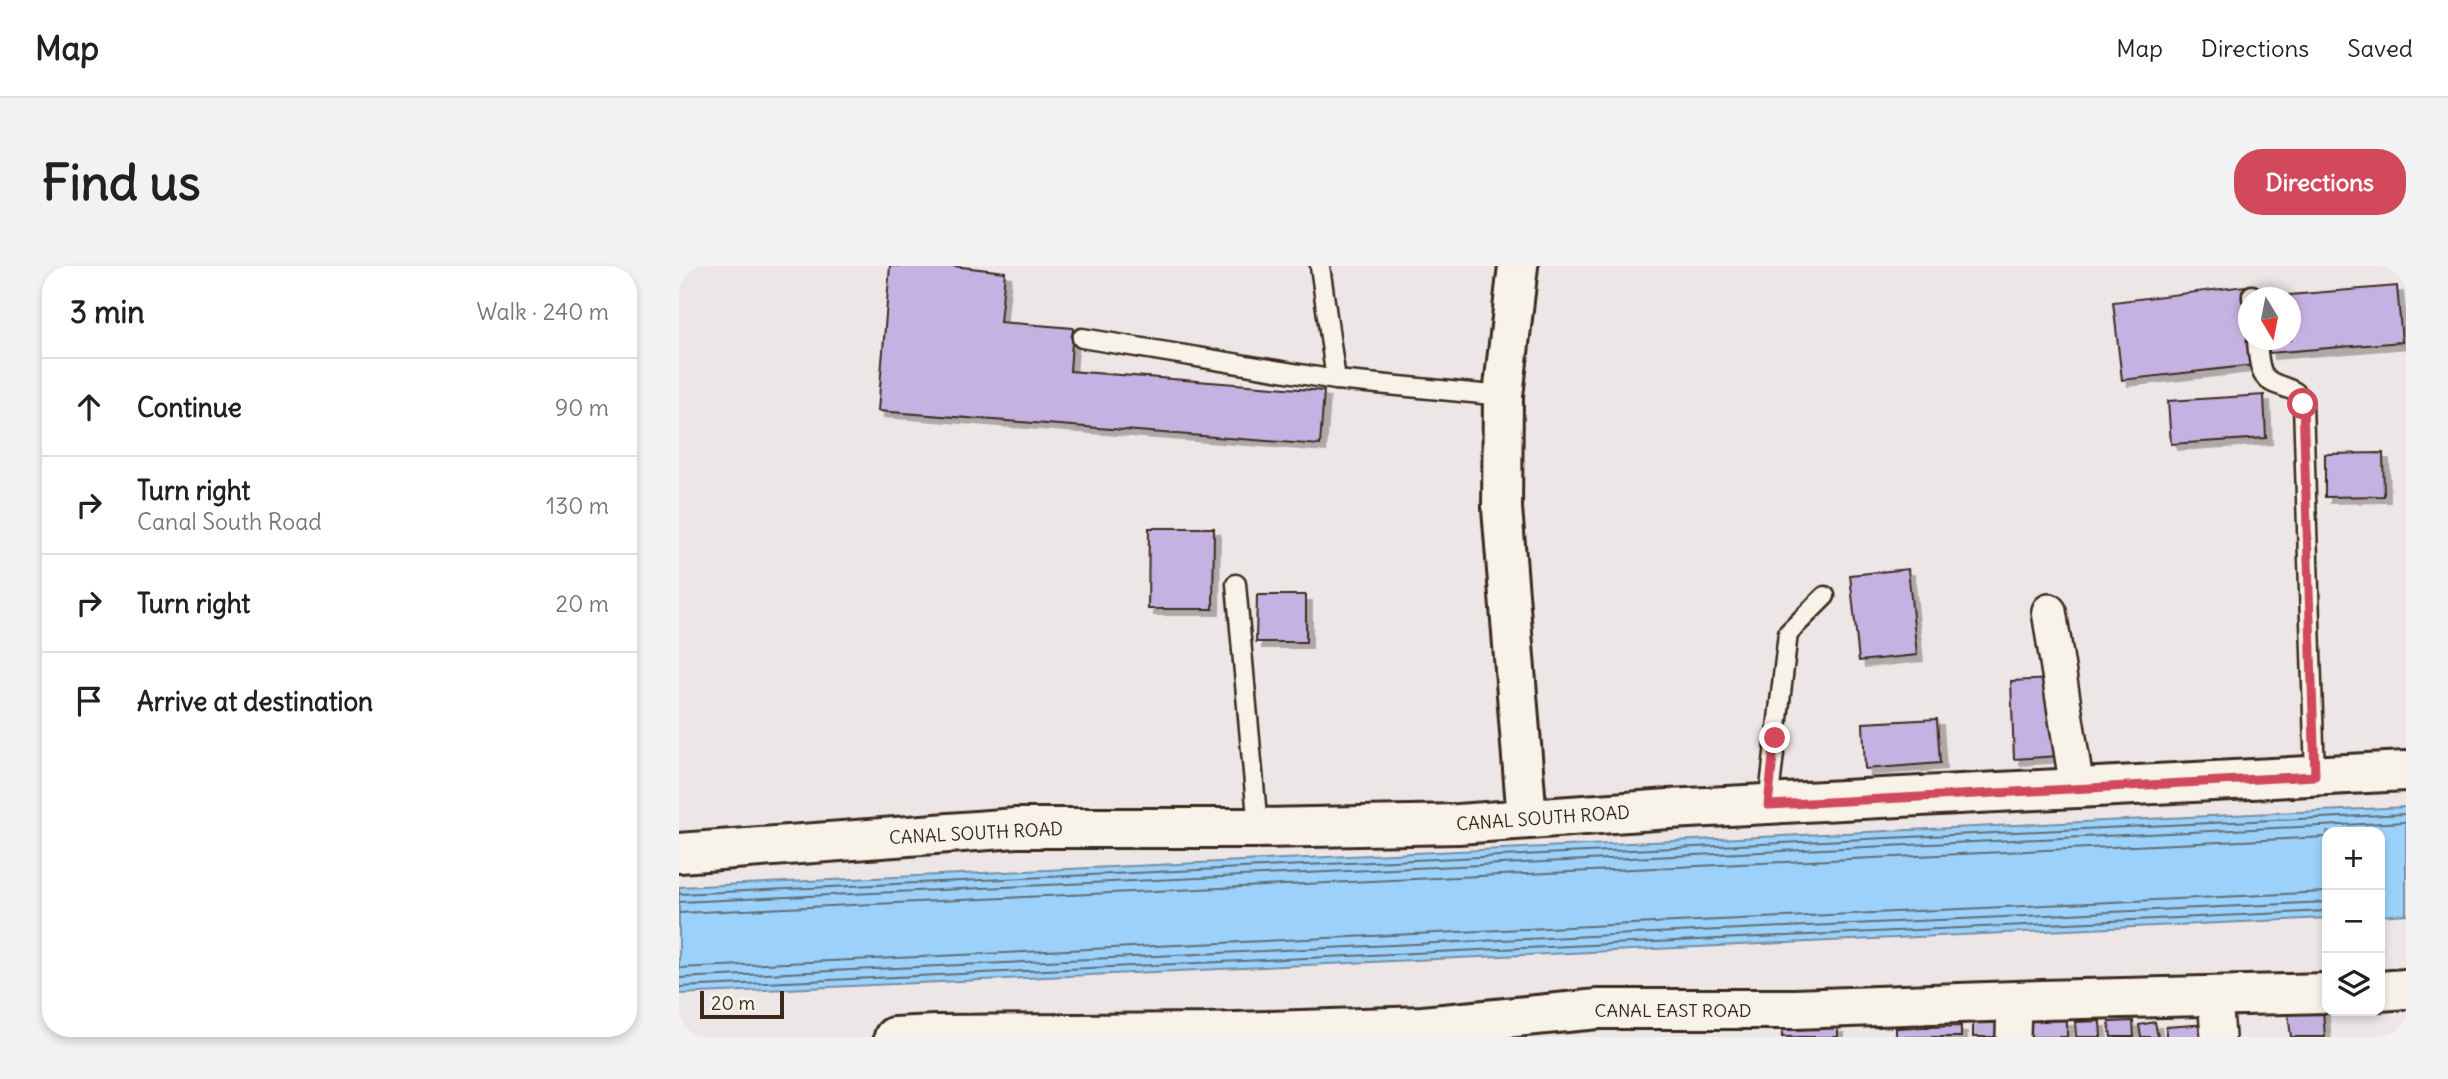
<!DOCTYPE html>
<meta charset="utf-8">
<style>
:root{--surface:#fff;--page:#f2f2f2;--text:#202124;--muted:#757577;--line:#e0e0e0;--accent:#d1495b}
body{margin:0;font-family:Delius,sans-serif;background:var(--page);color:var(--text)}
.controls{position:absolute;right:21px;bottom:21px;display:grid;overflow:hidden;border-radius:14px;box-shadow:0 4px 10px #0003}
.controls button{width:63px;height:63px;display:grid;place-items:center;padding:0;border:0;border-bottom:2px solid var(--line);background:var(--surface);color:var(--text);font:35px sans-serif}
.compass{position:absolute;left:1559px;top:21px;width:63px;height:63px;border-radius:50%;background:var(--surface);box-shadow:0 4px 10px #0003;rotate:170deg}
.scale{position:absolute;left:21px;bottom:18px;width:84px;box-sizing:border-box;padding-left:7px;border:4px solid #3b2a1e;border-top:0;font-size:19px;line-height:24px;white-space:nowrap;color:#3b2a1e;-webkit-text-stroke:5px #f7f3e8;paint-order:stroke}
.stop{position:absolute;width:21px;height:21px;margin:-16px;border:5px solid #d1495b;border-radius:50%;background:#fff}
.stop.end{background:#d1495b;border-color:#fff;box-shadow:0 2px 7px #0008}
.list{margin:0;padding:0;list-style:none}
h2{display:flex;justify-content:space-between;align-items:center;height:91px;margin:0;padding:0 28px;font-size:30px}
h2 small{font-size:23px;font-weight:400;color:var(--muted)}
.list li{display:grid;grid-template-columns:46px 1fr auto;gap:21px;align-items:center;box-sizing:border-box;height:98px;padding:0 28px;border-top:2px solid var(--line)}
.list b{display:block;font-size:26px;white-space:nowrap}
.list p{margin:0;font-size:23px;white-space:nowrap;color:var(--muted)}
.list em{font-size:23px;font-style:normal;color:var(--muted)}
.icon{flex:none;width:38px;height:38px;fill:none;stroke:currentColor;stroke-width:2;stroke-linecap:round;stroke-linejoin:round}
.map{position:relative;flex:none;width:1727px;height:771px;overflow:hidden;border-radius:28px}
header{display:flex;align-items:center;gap:42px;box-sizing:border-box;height:98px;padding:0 35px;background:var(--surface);border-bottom:2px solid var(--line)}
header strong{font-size:33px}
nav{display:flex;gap:38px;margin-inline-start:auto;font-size:24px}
.intro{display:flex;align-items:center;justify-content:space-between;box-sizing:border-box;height:168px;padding:0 42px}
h1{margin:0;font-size:49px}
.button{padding:18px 32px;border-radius:28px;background:var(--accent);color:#fff;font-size:24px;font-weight:700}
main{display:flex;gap:42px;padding:0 42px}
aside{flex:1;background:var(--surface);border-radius:28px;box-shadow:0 4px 10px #0003}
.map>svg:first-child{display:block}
.water{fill:#9bd1fa;stroke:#758ea2;stroke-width:2}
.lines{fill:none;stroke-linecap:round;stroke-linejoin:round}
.shore{stroke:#616d76;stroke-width:2}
.building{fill:#c6b2e2;stroke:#3b2a1e;stroke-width:2;filter:url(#shadow)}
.service-casing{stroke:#3b2a1e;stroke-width:23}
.minor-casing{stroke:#3b2a1e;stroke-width:38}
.tertiary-casing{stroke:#3b2a1e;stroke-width:44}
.secondary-casing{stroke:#3b2a1e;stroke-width:44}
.service{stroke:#f7f3e8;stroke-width:18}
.minor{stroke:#f7f3e8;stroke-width:33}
.tertiary{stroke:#f7f3e8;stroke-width:38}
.secondary{stroke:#f7f3e8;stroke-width:38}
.route{stroke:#d1495b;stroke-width:9}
.labels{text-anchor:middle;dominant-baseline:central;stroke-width:6;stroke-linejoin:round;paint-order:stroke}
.street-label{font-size:18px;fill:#3b2a1e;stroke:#f7f3e8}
</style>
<header>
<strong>Map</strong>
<nav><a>Map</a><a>Directions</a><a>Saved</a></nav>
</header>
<div class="intro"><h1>Find us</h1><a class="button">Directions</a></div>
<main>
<aside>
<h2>3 min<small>Walk · 240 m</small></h2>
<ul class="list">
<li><svg class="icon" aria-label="ahead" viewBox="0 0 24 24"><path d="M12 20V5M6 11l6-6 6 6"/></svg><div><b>Continue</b></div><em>90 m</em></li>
<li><svg class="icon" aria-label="right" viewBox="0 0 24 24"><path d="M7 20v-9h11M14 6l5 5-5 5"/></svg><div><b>Turn right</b><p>Canal South Road</p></div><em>130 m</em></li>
<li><svg class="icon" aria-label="right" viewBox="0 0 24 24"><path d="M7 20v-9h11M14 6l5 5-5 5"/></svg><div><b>Turn right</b></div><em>20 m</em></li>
<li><svg class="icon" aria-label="arrive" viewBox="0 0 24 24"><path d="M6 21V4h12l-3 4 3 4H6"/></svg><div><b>Arrive at destination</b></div></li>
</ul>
</aside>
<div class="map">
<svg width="1727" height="771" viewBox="0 0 1727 771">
<defs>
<filter id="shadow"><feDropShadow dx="6" dy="6" stdDeviation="0" flood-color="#0004"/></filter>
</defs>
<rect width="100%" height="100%" fill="#ede6e7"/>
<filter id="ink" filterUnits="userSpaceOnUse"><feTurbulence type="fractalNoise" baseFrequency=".0143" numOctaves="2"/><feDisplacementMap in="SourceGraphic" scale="14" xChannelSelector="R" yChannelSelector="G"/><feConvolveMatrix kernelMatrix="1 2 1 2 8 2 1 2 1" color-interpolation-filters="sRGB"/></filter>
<g filter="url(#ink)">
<path class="water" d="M1727,541v107l-26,2v-84h-53v86l-1648,76v-107z"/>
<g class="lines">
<g class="shore">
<path d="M0,628l1727,-80"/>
<path d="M0,636l1727,-80"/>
<path d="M0,647l1648,-76"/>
<path d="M0,702l1648,-76"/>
<path d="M0,712l1648,-76"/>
<path d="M0,721l1648,-76"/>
</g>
</g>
<g class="building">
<path d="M211,0h63l52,6 -5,50 73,6 -3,43 254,20 -4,54 -442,-34z"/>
<path d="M1566,20l4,54h2l3,25 -132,15 -9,-78z"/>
<path d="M1718,20l5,56 -133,11 -1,-13h23v-42l-26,-1z"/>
<path d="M1585,129l2,43 -95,6 -3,-43z"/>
<path d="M1704,187l1,43 -59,1v-43z"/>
<path d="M470,262h65l-1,81h-65z"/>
<path d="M1229,303l9,86 -58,6 -9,-86z"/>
<path d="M578,329h49v47h-50z"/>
<path d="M1376,413l4,77 -45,3 -3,-78z"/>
<path d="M1258,453l3,44 -75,6 -2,-46z"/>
<path d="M1644,744l2,27h-34l-3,-24z"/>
<path d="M1388,754v17h-40v-16z"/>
<path d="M1421,755l1,16h-25l-1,-15z"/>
<path d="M1454,755l1,16h-23l-2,-15z"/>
<path d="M1328,756l1,15h-35v-14z"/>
<path d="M1476,756l3,15h-17l-2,-12z"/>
<path d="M1529,758l1,13h-43v-10z"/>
<path d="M1282,760v11h-65v-9z"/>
<path d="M1159,761v10h-56v-8z"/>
</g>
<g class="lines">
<defs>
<g id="service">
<path d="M641,0l16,114"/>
<path d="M1573,29v3"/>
<path d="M403,72l254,42 167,16"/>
<path d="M1578,74c1,10 1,25 6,34 9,16 35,9 40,30l12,372"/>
<path d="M557,318l22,244"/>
<path d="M1089,539l20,-172 37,-37"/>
</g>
<g id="minor">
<path d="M1370,345l28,177"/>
<path d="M1536,731l3,40"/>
<path d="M1334,771l1,-36"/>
</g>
<g id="tertiary">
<path d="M839,0l-15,130 -1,112 25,311"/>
<path d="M0,587l337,-25h242l200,-4 211,-15 737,-38"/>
</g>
<g id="secondary">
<path d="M1701,725l26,-2"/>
<path d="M215,771l42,-2 270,-2 217,-7 175,-17h196l248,-9 285,-7"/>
</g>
</defs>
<use href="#service" class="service-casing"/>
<use href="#minor" class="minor-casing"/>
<use href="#tertiary" class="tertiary-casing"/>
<use href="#secondary" class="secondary-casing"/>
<use href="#service" class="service"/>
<use href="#minor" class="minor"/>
<use href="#tertiary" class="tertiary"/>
<use href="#secondary" class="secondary"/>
</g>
</g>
<g class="lines" filter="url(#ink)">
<path class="route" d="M1096,472l-7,67 547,-29 -12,-372"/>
</g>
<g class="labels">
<g class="street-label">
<text transform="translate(864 552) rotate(-4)">CANAL SOUTH ROAD</text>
<text transform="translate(297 567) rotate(-3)">CANAL SOUTH ROAD</text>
<text x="994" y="744">CANAL EAST ROAD</text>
</g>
</g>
</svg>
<div class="controls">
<button>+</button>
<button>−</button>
<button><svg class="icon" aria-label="layers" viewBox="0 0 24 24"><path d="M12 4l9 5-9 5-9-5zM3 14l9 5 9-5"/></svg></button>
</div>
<svg class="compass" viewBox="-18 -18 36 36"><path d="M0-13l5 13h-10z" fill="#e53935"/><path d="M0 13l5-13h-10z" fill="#757577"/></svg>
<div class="scale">20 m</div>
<div class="stop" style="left:1624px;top:138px"></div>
<div class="stop end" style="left:1096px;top:472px"></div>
</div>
</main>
